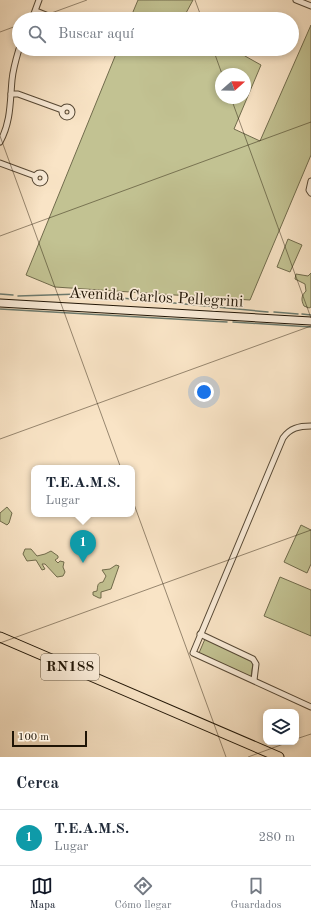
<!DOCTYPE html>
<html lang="es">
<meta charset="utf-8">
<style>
:root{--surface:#fff;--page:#f2f2f3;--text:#1f2937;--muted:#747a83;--line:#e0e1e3;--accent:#111827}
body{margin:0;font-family:"Old Standard TT",serif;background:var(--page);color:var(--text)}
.controls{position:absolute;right:12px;bottom:12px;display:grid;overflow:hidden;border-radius:8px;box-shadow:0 2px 6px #0003}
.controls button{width:36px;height:36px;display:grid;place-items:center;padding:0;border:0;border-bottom:1px solid var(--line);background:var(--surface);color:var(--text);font:20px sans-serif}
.compass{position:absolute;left:215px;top:68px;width:36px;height:36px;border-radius:50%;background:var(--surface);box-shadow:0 2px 6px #0003;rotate:70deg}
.scale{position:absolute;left:12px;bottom:10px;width:75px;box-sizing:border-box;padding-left:4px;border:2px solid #1f1405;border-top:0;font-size:11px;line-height:14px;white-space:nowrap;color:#1f1405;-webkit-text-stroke:3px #fbedda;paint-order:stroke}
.you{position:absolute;left:204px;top:392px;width:14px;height:14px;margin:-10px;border:3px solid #fff;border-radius:50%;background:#1a73e8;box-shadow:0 0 0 6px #1a73e833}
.badge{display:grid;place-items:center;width:26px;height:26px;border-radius:50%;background:var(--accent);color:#fff;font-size:13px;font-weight:700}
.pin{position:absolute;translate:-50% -33px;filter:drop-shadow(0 1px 2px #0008)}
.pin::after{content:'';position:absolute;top:21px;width:14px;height:12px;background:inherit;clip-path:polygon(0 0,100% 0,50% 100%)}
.popup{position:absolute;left:31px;top:465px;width:104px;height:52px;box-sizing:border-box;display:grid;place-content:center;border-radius:8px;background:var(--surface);filter:drop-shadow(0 1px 3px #0005);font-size:13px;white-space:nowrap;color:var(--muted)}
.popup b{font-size:15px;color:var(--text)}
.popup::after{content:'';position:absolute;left:50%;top:100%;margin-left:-8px;border:8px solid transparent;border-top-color:var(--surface)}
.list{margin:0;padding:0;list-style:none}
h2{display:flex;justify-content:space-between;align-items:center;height:52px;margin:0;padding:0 16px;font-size:17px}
h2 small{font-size:13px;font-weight:400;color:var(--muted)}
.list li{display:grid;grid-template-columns:26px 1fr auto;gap:12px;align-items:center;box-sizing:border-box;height:56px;padding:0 16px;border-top:1px solid var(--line)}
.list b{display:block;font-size:15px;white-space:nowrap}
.list p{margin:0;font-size:13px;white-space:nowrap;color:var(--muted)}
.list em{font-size:13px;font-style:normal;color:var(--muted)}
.icon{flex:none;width:22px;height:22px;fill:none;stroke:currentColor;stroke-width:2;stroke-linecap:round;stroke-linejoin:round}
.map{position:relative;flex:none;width:311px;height:757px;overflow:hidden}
.search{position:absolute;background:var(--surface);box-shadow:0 2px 6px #0003;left:12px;right:12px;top:12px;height:44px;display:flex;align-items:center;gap:10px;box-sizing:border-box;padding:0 14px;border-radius:22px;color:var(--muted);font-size:15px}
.sheet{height:108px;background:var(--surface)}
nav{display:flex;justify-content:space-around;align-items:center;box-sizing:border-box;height:56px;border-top:1px solid var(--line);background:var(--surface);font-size:11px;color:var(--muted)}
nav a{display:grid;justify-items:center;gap:2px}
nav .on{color:var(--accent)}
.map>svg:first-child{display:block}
.green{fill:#c2c292;stroke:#706b4c;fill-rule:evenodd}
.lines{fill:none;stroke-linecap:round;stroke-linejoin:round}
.stream{stroke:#6b7a6f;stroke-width:1.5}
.street-casing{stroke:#564835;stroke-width:7}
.secondary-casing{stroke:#1f1405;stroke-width:9}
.highway-casing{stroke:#1f1405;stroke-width:11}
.street{stroke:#fbedda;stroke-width:5}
.secondary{stroke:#fbedda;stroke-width:7}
.highway{stroke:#f9e4c6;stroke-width:9}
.ticks{fill:none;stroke:#1f1405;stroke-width:1;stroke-opacity:0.45}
.labels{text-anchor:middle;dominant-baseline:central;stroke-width:3.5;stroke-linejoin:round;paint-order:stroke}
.shield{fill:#fbedda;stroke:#615545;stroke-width:1}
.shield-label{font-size:15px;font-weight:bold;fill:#1f1405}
.street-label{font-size:16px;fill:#1f1405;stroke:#fbedda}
</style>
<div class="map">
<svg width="311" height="757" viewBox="0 0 311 757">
<rect width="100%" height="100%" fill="#f9e4c6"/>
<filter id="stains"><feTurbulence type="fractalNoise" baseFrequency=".005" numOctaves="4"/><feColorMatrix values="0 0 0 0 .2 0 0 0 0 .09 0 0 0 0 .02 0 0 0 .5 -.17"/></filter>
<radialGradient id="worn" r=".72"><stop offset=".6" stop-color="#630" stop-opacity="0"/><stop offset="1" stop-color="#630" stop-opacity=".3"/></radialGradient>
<g class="green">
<path d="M138,0h55l-7,13 15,6h-71z"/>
<path d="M311,25v130l-61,145 -195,-13 -29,-12 92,-226h118l9,7 16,9 -27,64 26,12zM221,74h24v24h-24z"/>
<path d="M288,239l14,6 -12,27 -13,-5z"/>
<path d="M311,273v34l-2,1 -5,-2c-3,-6 -3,-10 2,-15l-1,-7 -10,-5 1,-5 12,2z"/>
<path d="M7,507l5,6 -3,10 -2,2 -7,-4v-8z"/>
<path d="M301,525l10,5v34l-4,9 -23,-11z"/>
<path d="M25,549h6l6,7 8,-2 6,-3 7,5v2l-3,2 3,3 2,-2 4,1 -1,5 2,5 -2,4 -6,1 -12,-13h-3l3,5 -3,1 -6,-10 -9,1 -4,-7z"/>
<path d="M116,565l3,1 -8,23 -10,3v6h-2l-6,-3v-3l4,-1c1,-6 0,-8 6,-9l3,-6 -4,-6 8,-1z"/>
<path d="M280,577l31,13v46l-47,-20z"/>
<path d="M205,639l46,21 2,3 -2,14 -52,-24z"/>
</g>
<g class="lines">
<g class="stream">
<path d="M0,294l13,1"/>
<path d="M18,296l61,-2 189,18"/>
<path d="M0,309l227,13"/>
<path d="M274,312l24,2"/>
<path d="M302,314l9,1"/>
<path d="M233,322l78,5"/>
</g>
<defs>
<g id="street">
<path d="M296,0l15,6"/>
<path d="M36,11l20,8"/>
<path d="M32,19l7,-19"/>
<path d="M11,94h7l44,16"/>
<circle cx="67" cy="112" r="5"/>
<path d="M0,142c11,-20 10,-40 12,-62 1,-11 4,-21 7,-31"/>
<path d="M0,163l35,13"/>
<circle cx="40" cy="178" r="5"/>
<path d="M311,181l-2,9 2,3"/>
<path d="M311,426c-12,0 -21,2 -28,12l-90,215 118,54"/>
<path d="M200,634l53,25 3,5 -2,16"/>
</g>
<path id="secondary" d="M0,303l311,18"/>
<path id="highway" d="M0,637l279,120"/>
</defs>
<use href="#street" class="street-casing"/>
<use href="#secondary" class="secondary-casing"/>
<use href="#highway" class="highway-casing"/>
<use href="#street" class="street"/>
<use href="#secondary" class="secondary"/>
<use href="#highway" class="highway"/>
</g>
<path class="ticks" d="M195,0l7,19M35,19l52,-19M0,32l19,-7M213,49l9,25M231,98l80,220M0,136l226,621M0,236l311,-114M0,439l311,-113M0,643l311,-113M296,739l15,-5M248,757l41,-15"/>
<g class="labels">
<rect class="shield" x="41" y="654" width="58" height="26" rx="3"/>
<g class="shield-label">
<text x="70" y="667">RN188</text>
</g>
<g class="street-label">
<text transform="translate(156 298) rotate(3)">Avenida Carlos Pellegrini</text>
</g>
</g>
<rect width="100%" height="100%" filter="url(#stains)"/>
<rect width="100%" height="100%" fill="url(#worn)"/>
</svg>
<div class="controls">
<button><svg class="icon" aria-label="layers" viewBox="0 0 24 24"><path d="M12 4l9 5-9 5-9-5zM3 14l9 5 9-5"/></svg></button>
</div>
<svg class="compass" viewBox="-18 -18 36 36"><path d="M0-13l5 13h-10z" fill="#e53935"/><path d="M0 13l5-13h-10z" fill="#747a83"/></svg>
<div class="scale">100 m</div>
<div class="you"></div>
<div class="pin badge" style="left:83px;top:563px;background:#0f9aa8">1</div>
<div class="popup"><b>T.E.A.M.S.</b>Lugar</div>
<div class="search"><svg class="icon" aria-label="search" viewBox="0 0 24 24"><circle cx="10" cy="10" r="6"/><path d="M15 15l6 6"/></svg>Buscar aquí</div>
</div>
<section class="sheet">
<h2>Cerca<small></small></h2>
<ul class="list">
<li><span class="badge" style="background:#0f9aa8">1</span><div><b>T.E.A.M.S.</b><p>Lugar</p></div><em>280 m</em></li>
</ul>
</section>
<nav>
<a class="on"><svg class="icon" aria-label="map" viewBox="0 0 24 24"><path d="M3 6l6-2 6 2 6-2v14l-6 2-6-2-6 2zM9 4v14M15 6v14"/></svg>Mapa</a>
<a><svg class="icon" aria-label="directions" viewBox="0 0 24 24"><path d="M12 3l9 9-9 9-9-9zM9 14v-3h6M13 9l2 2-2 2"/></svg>Cómo llegar</a>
<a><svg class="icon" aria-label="saved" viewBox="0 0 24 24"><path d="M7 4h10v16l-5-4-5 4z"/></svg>Guardados</a>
</nav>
